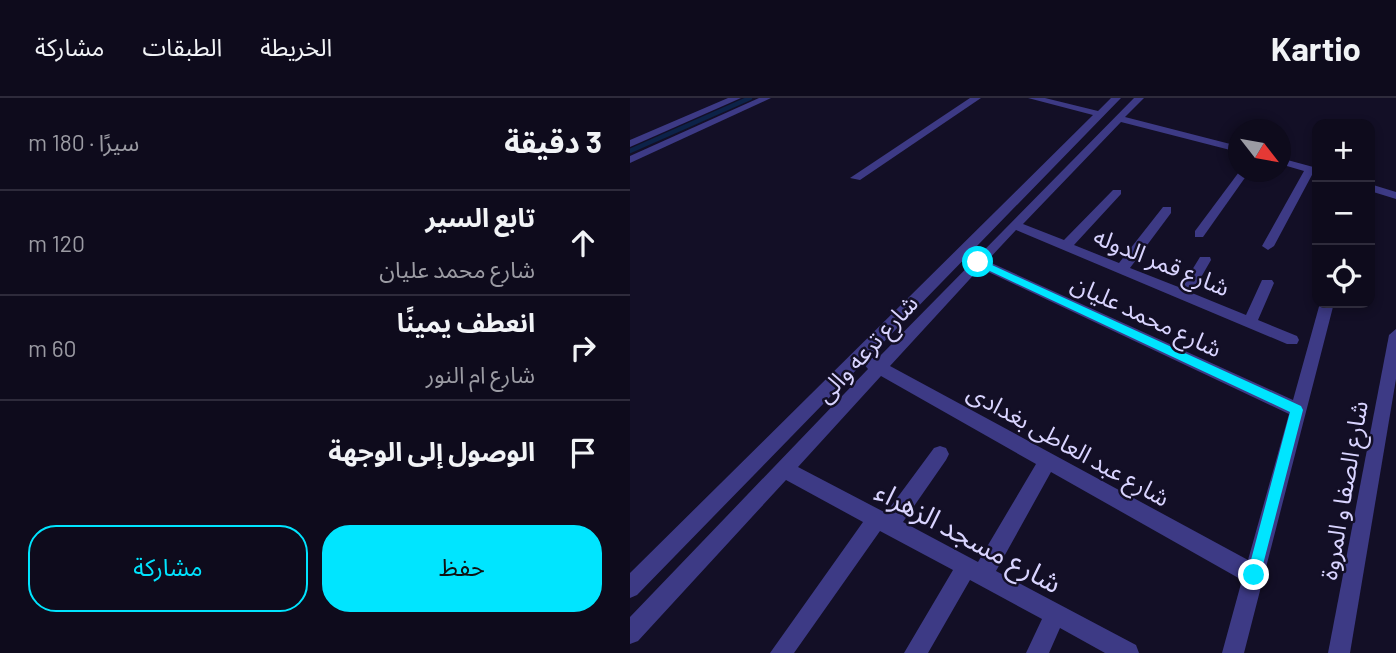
<!DOCTYPE html>
<html lang="ar">
<meta charset="utf-8">
<style>
:root{--surface:#0e0b1c;--page:#171425;--text:#f1f3f6;--muted:#9b9ba3;--line:#2e2b3b;--accent:#00e5ff}
body{margin:0;font-family:Barlow,"Noto Sans Arabic",sans-serif;background:var(--page);color:var(--text);direction:rtl}
.controls{position:absolute;right:21px;top:21px;display:grid;overflow:hidden;border-radius:14px;box-shadow:0 4px 10px #0003}
.controls button{width:63px;height:63px;display:grid;place-items:center;padding:0;border:0;border-bottom:2px solid var(--line);background:var(--surface);color:var(--text);font:35px sans-serif}
.compass{position:absolute;left:598px;top:21px;width:63px;height:63px;border-radius:50%;background:var(--surface);box-shadow:0 4px 10px #0003;rotate:121deg}
.stop{position:absolute;width:21px;height:21px;margin:-16px;border:5px solid #00e5ff;border-radius:50%;background:#fff}
.stop.end{background:#00e5ff;border-color:#fff;box-shadow:0 2px 7px #0008}
.list{margin:0;padding:0;list-style:none}
h2{display:flex;justify-content:space-between;align-items:center;height:91px;margin:0;padding:0 28px;font-size:30px}
h2 small{font-size:23px;font-weight:400;color:var(--muted)}
.list li{display:grid;grid-template-columns:46px 1fr auto;gap:21px;align-items:center;box-sizing:border-box;height:105px;padding:0 28px;border-top:2px solid var(--line)}
.list b{display:block;font-size:26px;white-space:nowrap}
.list p{margin:0;font-size:23px;white-space:nowrap;color:var(--muted)}
.list em{font-size:23px;font-style:normal;color:var(--muted)}
.actions{display:flex;gap:14px;padding:21px 28px}
.actions a{flex:1;padding:16px 0;border:2px solid var(--accent);border-radius:28px;text-align:center;font-size:24px;color:var(--accent)}
.actions .main{background:var(--accent);color:#111}
.icon{flex:none;width:38px;height:38px;fill:none;stroke:currentColor;stroke-width:2;stroke-linecap:round;stroke-linejoin:round}
.map{position:relative;flex:none;width:766px;height:555px;overflow:hidden;direction:ltr}
header{display:flex;align-items:center;gap:42px;box-sizing:border-box;height:98px;padding:0 35px;background:var(--surface);border-bottom:2px solid var(--line)}
header strong{font-size:33px}
nav{display:flex;gap:38px;margin-inline-start:auto;font-size:24px}
main{display:flex}
aside{flex:1;background:var(--surface)}
.map>svg:first-child{display:block}
.lines{fill:none;stroke-linecap:round;stroke-linejoin:round}
.stream{stroke:#0c2248;stroke-width:4.5}
.street{fill:#3d3a85;fill-rule:evenodd}
.route{fill:#00e5ff}
.labels{text-anchor:middle;dominant-baseline:central;stroke-width:5;stroke-linejoin:round;paint-order:stroke}
.street-label{font-size:24px;fill:#d9d4ff;stroke:#130f26}
.near-street-label{font-size:28px;fill:#d9d4ff;stroke:#130f26}
</style>
<header>
<strong>Kartio</strong>
<nav><a>الخريطة</a><a>الطبقات</a><a>مشاركة</a></nav>
</header>
<main>
<div class="map">
<svg width="766" height="555" viewBox="0 0 766 555">
<rect width="100%" height="100%" fill="#130f26"/>
<g class="lines">
<path class="stream" d="M0,53l120,-53"/>
<g class="street">
<path d="M98,0h13l-111,49v-7z"/>
<path d="M129,0h12l-141,65v-7z"/>
<path d="M340,0h11l-121,82 -10,-2z"/>
<path d="M398,0h17l53,13 13,-13h10l-252,259 8,2 257,-261h10l-19,19 113,29v6l-117,-30 -98,102 41,16 49,-50h8v4l-47,51 45,18 44,-56h8v6l-41,55 51,20 19,-31h10l1,3 -19,33 54,22 16,-35h10l2,3 -16,37 39,16 2,4 -2,4h-10l-271,-114 -29,31 306,139 27,-97h14l-90,350h-22l20,-73 -191,-108 -55,99 140,74 3,8h-34l-45,-25 -11,25h-23l16,-34 -72,-39 -42,73h-24l49,-83 -73,-39 -86,122h-24l93,-131 -77,-42 -148,161 -8,3v-27l238,-248 -5,-6 -226,232 -7,3v-25l463,-458zM350,170l309,146 -41,146 -358,-194zM251,278l155,88 -58,98 -75,-40 43,-62 3,-6 -3,-6 -6,-2 -6,2 -48,65 -88,-46z"/>
<path d="M650,60l37,10v6l-4,-1 -39,73 -6,4 -6,-4 42,-75 -24,-7z"/>
<path d="M609,74h10l-46,65h-8v-6z"/>
<path d="M740,86l26,8v7l-26,-8z"/>
<path d="M766,231v50l-46,274h-22l61,-318z"/>
</g>
</g>
<path class="route" d="M345,162h6l320,146 2,4 -44,170 -5,2 -5,-2 -2,-5 43,-163 -315,-148z"/>
<g class="labels">
<g class="street-label">
<text transform="translate(532 163) rotate(22)">شارع قمر الدوله</text>
<text transform="translate(517 217) rotate(25)">شارع محمد عليان</text>
<text transform="translate(236 250) rotate(-47)">شارع ترعه والى</text>
<text transform="translate(439 346) rotate(29)">شارع عبد العاطى بغدادى</text>
<text transform="translate(713 392) rotate(-80)">شارع الصفا و المروة</text>
</g>
<g class="near-street-label">
<text transform="translate(339 438) rotate(28)">شارع مسجد الزهراء</text>
</g>
</g>
</svg>
<div class="controls">
<button>+</button>
<button>−</button>
<button><svg class="icon" aria-label="locate" viewBox="0 0 24 24"><circle cx="12" cy="12" r="6"/><path d="M12 2v4M12 18v4M2 12h4M18 12h4"/></svg></button>
</div>
<svg class="compass" viewBox="-18 -18 36 36"><path d="M0-13l5 13h-10z" fill="#e53935"/><path d="M0 13l5-13h-10z" fill="#9b9ba3"/></svg>
<div class="stop" style="left:348px;top:164px"></div>
<div class="stop end" style="left:624px;top:477px"></div>
</div>
<aside>
<h2>3 دقيقة<small>سيرًا · 180 m</small></h2>
<ul class="list">
<li><svg class="icon" aria-label="ahead" viewBox="0 0 24 24"><path d="M12 20V5M6 11l6-6 6 6"/></svg><div><b>تابع السير</b><p>شارع محمد عليان</p></div><em>120 m</em></li>
<li><svg class="icon" aria-label="right" viewBox="0 0 24 24"><path d="M7 20v-9h11M14 6l5 5-5 5"/></svg><div><b>انعطف يمينًا</b><p>شارع ام النور</p></div><em>60 m</em></li>
<li><svg class="icon" aria-label="arrive" viewBox="0 0 24 24"><path d="M6 21V4h12l-3 4 3 4H6"/></svg><div><b>الوصول إلى الوجهة</b></div></li>
</ul>
<div class="actions"><a class="main">حفظ</a><a>مشاركة</a></div>
</aside>
</main>
